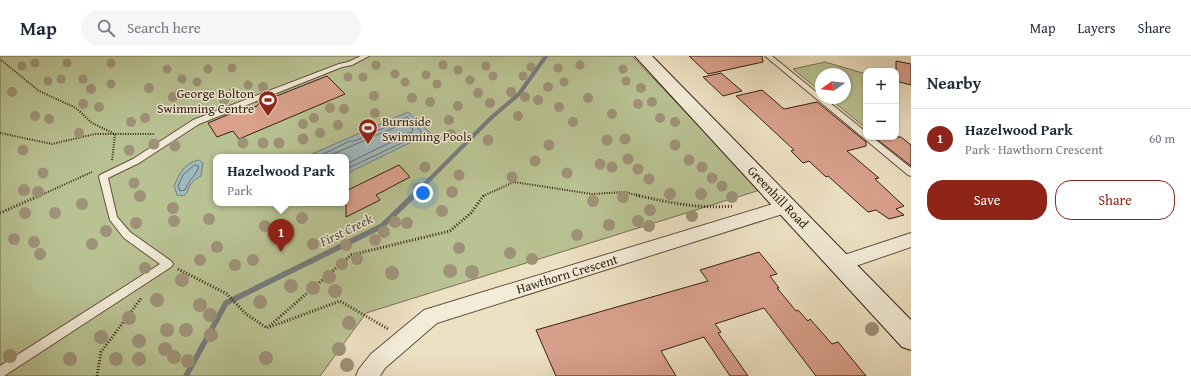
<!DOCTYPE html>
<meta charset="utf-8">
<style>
:root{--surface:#fff;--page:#f6f6f7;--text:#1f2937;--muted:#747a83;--line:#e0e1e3;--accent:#8f2418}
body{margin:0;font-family:"Gentium Book Plus",serif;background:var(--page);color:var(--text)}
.controls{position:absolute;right:12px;top:12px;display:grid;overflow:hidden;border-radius:8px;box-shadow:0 1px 3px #0004}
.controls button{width:36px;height:36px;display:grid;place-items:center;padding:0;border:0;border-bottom:1px solid var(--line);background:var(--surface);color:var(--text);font:20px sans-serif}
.compass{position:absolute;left:815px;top:12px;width:36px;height:36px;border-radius:50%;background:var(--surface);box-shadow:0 1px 3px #0004;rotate:256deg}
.you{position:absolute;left:423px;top:137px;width:14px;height:14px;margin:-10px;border:3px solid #fff;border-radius:50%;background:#1a73e8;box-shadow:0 0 0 6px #1a73e833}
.badge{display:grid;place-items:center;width:26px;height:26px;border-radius:50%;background:var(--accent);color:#fff;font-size:13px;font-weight:700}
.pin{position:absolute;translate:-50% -33px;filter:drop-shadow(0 1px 2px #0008)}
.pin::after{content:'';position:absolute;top:21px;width:14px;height:12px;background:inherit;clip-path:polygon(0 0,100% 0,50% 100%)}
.popup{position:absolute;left:213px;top:98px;width:136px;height:52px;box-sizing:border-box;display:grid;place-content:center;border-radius:8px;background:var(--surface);filter:drop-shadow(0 1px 3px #0005);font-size:13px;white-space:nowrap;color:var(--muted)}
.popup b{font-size:15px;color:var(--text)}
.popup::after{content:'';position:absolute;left:50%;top:100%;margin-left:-8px;border:8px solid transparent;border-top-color:var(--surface)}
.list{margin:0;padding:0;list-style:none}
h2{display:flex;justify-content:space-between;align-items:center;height:52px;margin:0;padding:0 16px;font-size:17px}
h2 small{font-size:13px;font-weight:400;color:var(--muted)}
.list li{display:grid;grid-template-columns:26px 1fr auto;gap:12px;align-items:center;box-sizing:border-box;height:60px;padding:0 16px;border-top:1px solid var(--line)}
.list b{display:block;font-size:15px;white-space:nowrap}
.list p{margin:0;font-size:13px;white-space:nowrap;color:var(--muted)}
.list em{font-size:13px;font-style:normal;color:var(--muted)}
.actions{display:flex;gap:8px;padding:12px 16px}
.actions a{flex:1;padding:9px 0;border:1px solid var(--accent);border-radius:16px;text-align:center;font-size:14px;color:var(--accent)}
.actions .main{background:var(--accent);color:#fff}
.icon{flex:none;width:22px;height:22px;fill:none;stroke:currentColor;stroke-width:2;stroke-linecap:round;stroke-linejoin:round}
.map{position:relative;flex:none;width:911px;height:320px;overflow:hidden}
header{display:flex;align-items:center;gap:24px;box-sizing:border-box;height:56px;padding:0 20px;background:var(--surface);border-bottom:1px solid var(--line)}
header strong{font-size:19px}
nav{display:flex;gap:22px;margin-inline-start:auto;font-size:14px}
.search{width:280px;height:36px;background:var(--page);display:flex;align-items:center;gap:10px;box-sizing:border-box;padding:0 14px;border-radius:22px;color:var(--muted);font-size:15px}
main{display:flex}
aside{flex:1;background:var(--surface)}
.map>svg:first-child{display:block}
.green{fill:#b9c293;stroke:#777154;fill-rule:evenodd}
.water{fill:#9fbabf;stroke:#757c7b}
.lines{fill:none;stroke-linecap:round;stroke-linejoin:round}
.shore{stroke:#6a6d6a;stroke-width:1}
.stream-far1{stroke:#757c7b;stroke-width:4}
.stream{stroke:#757c7b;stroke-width:5.5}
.building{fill:#daa18d;stroke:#352015}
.lane-casing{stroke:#635040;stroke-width:2}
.street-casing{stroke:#635040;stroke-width:2}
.secondary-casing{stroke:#352015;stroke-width:2}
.path-far1{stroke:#352015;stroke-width:2;stroke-dasharray:1 1.5;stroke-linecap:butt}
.path{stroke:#352015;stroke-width:3;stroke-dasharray:1 2;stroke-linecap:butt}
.lane{fill:#f3ecd8;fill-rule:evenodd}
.street{fill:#f3ecd8;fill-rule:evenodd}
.secondary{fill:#f3ecd8;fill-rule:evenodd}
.tree{fill:#9e9278}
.labels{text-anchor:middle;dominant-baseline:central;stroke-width:3;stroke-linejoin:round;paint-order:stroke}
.poi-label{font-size:13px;fill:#352015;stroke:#f3ecd8;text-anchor:end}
.street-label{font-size:13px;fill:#352015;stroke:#f3ecd8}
.water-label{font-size:14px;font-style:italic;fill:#554e48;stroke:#f3ecd8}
</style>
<header>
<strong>Map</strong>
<div class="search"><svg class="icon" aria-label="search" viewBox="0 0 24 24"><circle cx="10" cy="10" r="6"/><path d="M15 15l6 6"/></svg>Search here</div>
<nav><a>Map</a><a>Layers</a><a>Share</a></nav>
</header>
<main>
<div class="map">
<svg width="911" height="320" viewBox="0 0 911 320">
<rect width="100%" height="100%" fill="#ede1c3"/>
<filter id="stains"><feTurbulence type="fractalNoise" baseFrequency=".005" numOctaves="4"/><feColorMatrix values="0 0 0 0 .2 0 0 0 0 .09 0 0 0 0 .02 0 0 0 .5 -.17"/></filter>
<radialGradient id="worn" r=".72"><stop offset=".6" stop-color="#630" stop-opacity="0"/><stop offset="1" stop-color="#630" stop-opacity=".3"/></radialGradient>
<g class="green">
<path d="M0,0h632l128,134 -394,123 -46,63h-320zM216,101h130v46h-130z"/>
<path d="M825,6l41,12v50l-4,1 -33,-27h16v-24h-24v18l-28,-23z"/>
</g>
<g class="water">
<path d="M408,56l22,21 -84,41v-17h-32l-2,-3z"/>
<path d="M199,104l4,3 -2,13c-3,2 -9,5 -11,9 -3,6 -2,13 -13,10l-3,-9c5,-12 11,-24 25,-26z"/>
</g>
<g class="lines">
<g class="shore">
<path d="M317,101l33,-16h5l52,-24 14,14v3l-75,35"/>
<path d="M326,101l79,-34 8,6 -1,3 -66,32"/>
<path d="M195,109l4,1c-3,10 -10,13 -14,24l-5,1 -2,-5 5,-11z"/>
</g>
<path class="stream-far1" d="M413,140l78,-78 28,-24 27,-38"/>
<path class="stream" d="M186,320l40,-73 156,-77 32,-31"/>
</g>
<g class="building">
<path d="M689,0h73l1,6 -55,12z"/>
<path d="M896,5l15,3v21l-15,-4z"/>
<path d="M721,17l21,18 -19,5 -20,-19z"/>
<path d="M327,20l18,18 -106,45 -6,-8 -16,6 -9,-14 36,-15 4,1 9,-3 2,-3z"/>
<path d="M762,34l22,19 33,-7 49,40v4l-19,5 32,27 -4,1 29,27 -8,3 8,6 -15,4 -13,-9 -8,2 -40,-36 -2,1 -17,-16 -6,2 -12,-12 3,-1 -58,-54z"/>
<path d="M874,81h27l10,8v21z"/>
<path d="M399,109l11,12 -34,18 4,5 -34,17v-26z"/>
<path d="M759,196l18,22 -7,2 9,12h-2l19,23 2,-1 10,11 2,-2 22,25 6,-2 28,34h-50l-52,-68 -49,16 6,8 -3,1 30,43h-18l-26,-39 -43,14 15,25h-120l-20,-46 172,-49 -8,-11z"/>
</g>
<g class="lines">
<defs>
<g id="lane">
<path d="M361,0h8l-17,9 -10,2 -143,57 -60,39 -31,15 9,39 13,15 41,29 2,3 -2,3 -167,109h-4v-10l160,-102 -36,-26 -14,-18 -11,-43 1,-2 33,-16 60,-39 146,-56 9,-2z"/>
<path d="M765,0h7l49,40v2h3l42,34v5h6l39,31v8l-3,-1z"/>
</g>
<g id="street">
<path d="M786,144l6,1 2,5 -2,5 -355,112 -52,45 -5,8h-24l3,-7 12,-15 53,-44z"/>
<path d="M911,177v14l-70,24 -6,-3 -3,-5 3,-5z"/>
</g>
<path id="secondary" d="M635,0h17l259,264v30l-9,-3z"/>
</defs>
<use href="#lane" class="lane-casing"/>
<use href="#street" class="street-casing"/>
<use href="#secondary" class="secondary-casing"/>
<g class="path-far1">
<path d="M1,4l38,31 37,17 16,15 23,11 -3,27"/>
<path d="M0,77l52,11 43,-10h60"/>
<path d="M39,140l53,-24"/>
<path d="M483,140l31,-14 78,12 33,-2 15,4"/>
</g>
<g class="path">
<path d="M636,139c35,8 62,14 98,11"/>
<path d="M0,157l41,-18"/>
<path d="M178,213l49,25 19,20 21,14 84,-73 99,-24 21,-18 13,-18"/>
<path d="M270,271l70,-26 48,28"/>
<path d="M97,320l4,-24 41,-55"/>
</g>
<use href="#lane" class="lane"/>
<use href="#street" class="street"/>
<use href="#secondary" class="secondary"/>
</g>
<g class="tree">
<circle cx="35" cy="7" r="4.5"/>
<circle cx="67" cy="7" r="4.5"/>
<circle cx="111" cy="7" r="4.5"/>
<circle cx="376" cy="9" r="4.5"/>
<circle cx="443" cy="9" r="4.5"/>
<circle cx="580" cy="9" r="4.5"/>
<circle cx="22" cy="10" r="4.5"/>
<circle cx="486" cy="10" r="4.5"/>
<circle cx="531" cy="11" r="4.5"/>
<circle cx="232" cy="12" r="4.5"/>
<circle cx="558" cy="12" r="4.5"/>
<circle cx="167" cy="13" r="4.5"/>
<circle cx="208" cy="13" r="4.5"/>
<circle cx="623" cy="13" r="4.5"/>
<circle cx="458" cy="14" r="4.5"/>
<circle cx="395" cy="18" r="4.5"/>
<circle cx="426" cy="19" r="4.5"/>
<circle cx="493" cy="20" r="4.5"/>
<circle cx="523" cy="20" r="4.5"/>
<circle cx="348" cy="21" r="4.5"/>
<circle cx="363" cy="21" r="4.5"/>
<circle cx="61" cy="23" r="4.5"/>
<circle cx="83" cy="23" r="4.5"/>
<circle cx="182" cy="23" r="4.5"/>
<circle cx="470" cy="24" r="4.5"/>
<circle cx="48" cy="25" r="4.5"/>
<circle cx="626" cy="25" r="4.5"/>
<circle cx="197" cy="26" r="4.5"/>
<circle cx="405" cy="26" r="4.5"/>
<circle cx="564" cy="26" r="4.5"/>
<circle cx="111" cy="28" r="4.5"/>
<circle cx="437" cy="28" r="4.5"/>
<circle cx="248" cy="29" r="4.5"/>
<circle cx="263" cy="31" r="5"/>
<circle cx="548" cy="31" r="5"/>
<circle cx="149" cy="32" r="5"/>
<circle cx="641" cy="32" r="5"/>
<circle cx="91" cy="33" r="5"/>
<circle cx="12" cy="36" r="5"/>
<circle cx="233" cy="36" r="5"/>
<circle cx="511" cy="36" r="5"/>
<circle cx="478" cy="37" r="5"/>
<circle cx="374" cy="40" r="5"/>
<circle cx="173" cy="41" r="5"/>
<circle cx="525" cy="41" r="5"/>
<circle cx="412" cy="42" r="5"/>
<circle cx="588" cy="42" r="5"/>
<circle cx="224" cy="44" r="5"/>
<circle cx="538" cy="44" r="5"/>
<circle cx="430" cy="46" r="5"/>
<circle cx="652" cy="46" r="5"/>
<circle cx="490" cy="47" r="5"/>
<circle cx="83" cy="48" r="5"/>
<circle cx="638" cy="48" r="5"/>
<circle cx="458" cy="50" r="5"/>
<circle cx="99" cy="51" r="5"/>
<circle cx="559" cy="51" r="5"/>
<circle cx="330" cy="52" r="5"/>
<circle cx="344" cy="53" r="5"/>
<circle cx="375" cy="57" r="5"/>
<circle cx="612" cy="58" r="5"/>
<circle cx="35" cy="60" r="5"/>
<circle cx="518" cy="60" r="5"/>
<circle cx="145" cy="62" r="5"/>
<circle cx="314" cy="62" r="5"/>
<circle cx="660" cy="62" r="5"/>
<circle cx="49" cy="63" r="5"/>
<circle cx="449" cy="64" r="5"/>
<circle cx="131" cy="66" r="5"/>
<circle cx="573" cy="66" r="5"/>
<circle cx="675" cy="66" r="5"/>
<circle cx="303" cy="68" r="5"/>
<circle cx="338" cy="69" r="5"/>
<circle cx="79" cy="77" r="5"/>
<circle cx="320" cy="77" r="5"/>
<circle cx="451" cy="78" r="5"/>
<circle cx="303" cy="83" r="5.5"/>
<circle cx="625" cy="83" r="5.5"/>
<circle cx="488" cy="84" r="5.5"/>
<circle cx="607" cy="84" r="5.5"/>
<circle cx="243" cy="87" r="5.5"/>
<circle cx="263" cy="87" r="5.5"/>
<circle cx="279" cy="87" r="5.5"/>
<circle cx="154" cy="88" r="5.5"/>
<circle cx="549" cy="89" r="5.5"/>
<circle cx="675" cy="89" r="5.5"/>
<circle cx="175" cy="90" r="5.5"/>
<circle cx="23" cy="94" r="5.5"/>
<circle cx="129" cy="94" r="5.5"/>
<circle cx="628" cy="103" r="5.5"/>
<circle cx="689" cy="104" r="5.5"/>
<circle cx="535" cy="105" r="5.5"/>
<circle cx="600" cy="108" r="5.5"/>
<circle cx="425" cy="111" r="5.5"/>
<circle cx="612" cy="111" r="5.5"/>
<circle cx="702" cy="111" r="5.5"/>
<circle cx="638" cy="113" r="5.5"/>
<circle cx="43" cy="117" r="5.5"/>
<circle cx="567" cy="117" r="5.5"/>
<circle cx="459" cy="119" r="5.5"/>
<circle cx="512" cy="121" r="5.5"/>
<circle cx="712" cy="122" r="5.5"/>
<circle cx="649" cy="123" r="5.5"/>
<circle cx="134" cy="127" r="5.5"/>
<circle cx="722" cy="130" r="5.5"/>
<circle cx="418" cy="132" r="5.5"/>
<circle cx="24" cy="134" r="6"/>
<circle cx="38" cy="136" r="6"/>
<circle cx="452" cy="136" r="6"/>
<circle cx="670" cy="138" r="6"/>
<circle cx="701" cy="138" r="6"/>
<circle cx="140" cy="140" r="6"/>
<circle cx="623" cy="141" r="6"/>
<circle cx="732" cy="141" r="6"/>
<circle cx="593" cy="145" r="6"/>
<circle cx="82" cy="148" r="6"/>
<circle cx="173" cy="152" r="6"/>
<circle cx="650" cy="154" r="6"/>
<circle cx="442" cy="155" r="6"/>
<circle cx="25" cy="157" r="6"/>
<circle cx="55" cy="157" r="6"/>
<circle cx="692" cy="160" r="6"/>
<circle cx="302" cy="162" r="6"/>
<circle cx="209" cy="163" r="6"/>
<circle cx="174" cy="165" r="6"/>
<circle cx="638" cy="165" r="6"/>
<circle cx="395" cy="166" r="6"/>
<circle cx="136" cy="167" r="6"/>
<circle cx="407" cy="167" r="6"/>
<circle cx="609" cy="169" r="6"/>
<circle cx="265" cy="170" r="6"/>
<circle cx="649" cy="170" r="6"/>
<circle cx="106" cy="175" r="6"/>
<circle cx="384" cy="176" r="6"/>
<circle cx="577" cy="179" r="6"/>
<circle cx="14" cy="183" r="6"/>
<circle cx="375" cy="184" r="6"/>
<circle cx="34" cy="186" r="6"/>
<circle cx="92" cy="188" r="6"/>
<circle cx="313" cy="188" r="6"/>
<circle cx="346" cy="189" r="6"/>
<circle cx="217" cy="191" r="6"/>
<circle cx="459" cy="192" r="6"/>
<circle cx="510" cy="197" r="6"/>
<circle cx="40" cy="198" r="6"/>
<circle cx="357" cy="203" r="6"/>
<circle cx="532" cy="203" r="6"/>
<circle cx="200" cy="204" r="6"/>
<circle cx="253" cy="204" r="6"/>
<circle cx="342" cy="208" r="6"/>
<circle cx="235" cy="209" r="6"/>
<circle cx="145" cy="212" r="6"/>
<circle cx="450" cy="215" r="7"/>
<circle cx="472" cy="216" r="7"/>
<circle cx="392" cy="217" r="7"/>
<circle cx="329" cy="221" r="7"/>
<circle cx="182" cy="224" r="7"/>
<circle cx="291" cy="230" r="7"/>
<circle cx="313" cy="232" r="7"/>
<circle cx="335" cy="235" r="7"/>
<circle cx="157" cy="244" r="7"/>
<circle cx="260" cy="246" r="7"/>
<circle cx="200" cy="249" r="7"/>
<circle cx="210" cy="259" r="7"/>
<circle cx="129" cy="262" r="7"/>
<circle cx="349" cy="267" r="7"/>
<circle cx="872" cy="273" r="7"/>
<circle cx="167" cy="274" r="7"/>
<circle cx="186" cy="274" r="7"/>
<circle cx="211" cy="279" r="7"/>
<circle cx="101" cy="281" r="7"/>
<circle cx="139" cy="285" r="7"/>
<circle cx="165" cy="293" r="7"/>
<circle cx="339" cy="293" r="7"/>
<circle cx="10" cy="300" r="7"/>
<circle cx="174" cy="301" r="7"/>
<circle cx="266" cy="302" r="7"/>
<circle cx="70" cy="303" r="7"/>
<circle cx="116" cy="303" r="7"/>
<circle cx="139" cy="303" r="7"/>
<circle cx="188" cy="305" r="7"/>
<circle cx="347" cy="309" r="7"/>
</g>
<defs>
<symbol id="stadium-pin" viewBox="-11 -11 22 30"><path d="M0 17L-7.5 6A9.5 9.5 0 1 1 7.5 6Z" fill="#8f2418" stroke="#f3ecd8"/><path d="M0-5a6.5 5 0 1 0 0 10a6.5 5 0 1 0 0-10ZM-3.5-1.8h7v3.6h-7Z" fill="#fff"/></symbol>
</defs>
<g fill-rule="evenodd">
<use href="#stadium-pin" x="257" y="33" width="22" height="30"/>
<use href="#stadium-pin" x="357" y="61" width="22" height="30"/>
</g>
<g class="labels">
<g class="poi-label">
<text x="254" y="37">George Bolton<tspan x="254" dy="15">Swimming Centre</tspan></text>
<text x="382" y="65" text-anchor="start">Burnside<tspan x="382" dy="15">Swimming Pools</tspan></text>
</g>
<g class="street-label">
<text transform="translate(778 141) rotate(46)">Greenhill Road</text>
<text transform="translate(567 218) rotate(-17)">Hawthorn Crescent</text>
</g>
<g class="water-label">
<text transform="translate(346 174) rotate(-26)">First Creek</text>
</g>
</g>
<rect width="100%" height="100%" filter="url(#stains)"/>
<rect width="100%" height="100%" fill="url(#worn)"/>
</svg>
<div class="controls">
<button>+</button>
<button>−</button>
</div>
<svg class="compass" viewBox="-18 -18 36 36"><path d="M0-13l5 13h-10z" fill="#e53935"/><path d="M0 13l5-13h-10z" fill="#747a83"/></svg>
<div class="you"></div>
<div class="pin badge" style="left:281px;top:196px">1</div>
<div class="popup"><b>Hazelwood Park</b>Park</div>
</div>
<aside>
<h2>Nearby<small></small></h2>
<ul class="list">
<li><span class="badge">1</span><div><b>Hazelwood Park</b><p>Park · Hawthorn Crescent</p></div><em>60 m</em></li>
</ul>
<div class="actions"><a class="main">Save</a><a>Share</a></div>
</aside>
</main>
